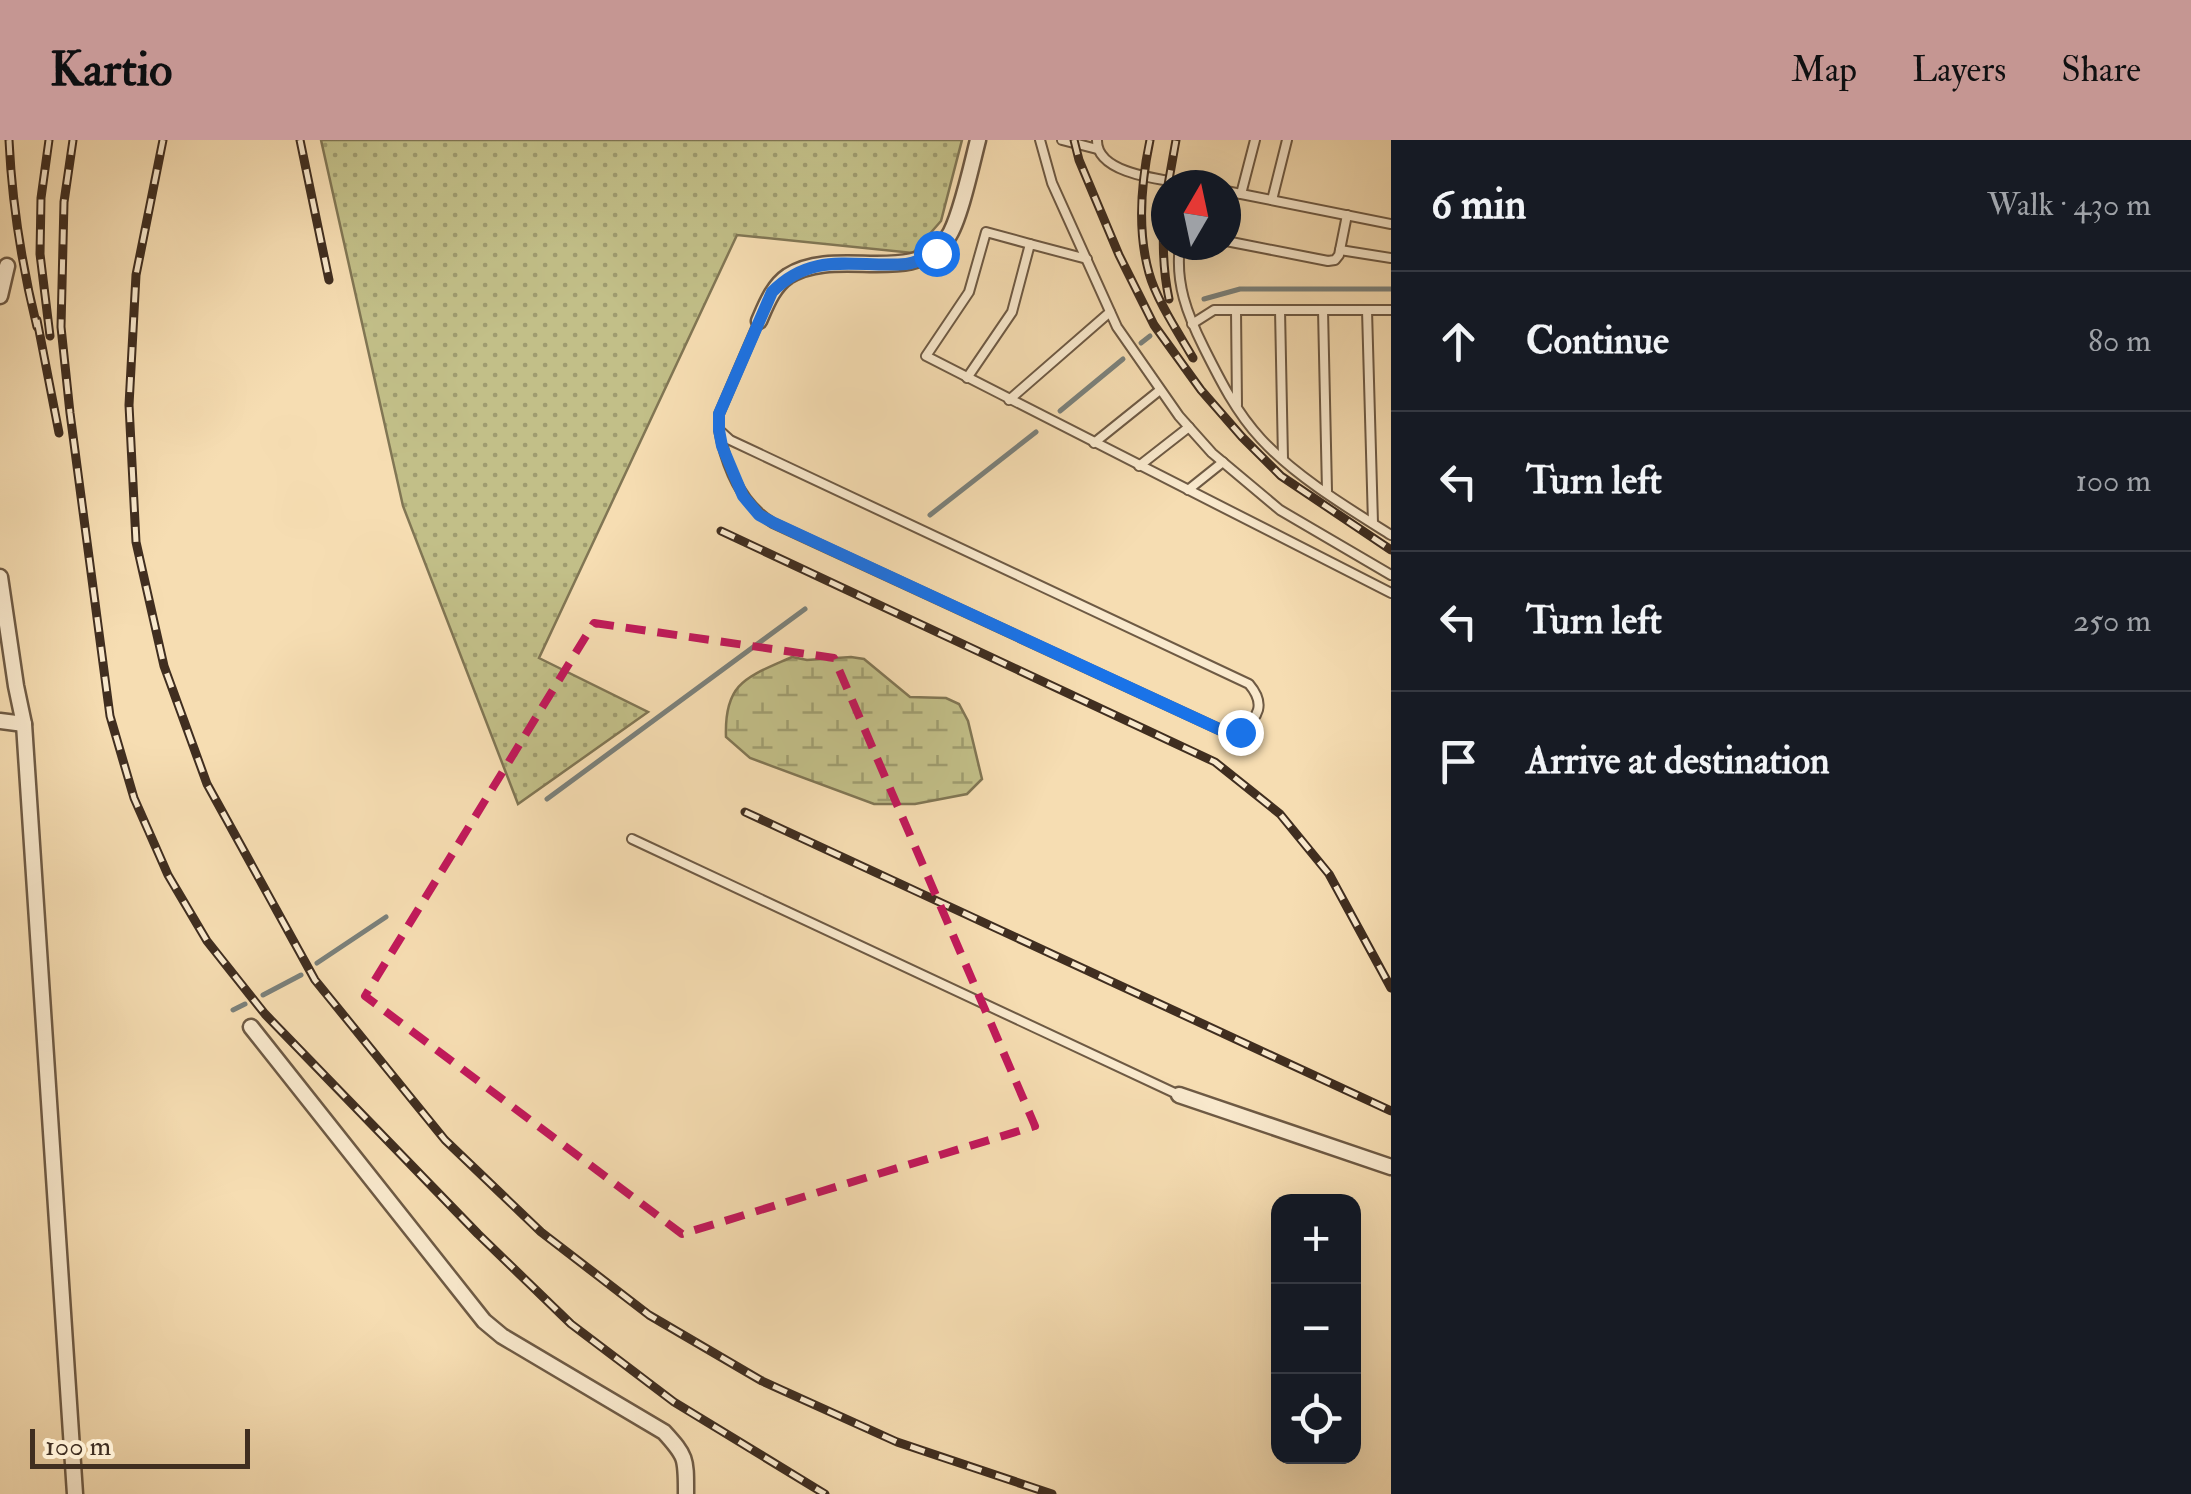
<!DOCTYPE html>
<meta charset="utf-8">
<style>
:root{--surface:#171b24;--page:#20242c;--text:#f1f3f6;--muted:#9ea1a6;--line:#363941;--accent:#c59692}
body{margin:0;font-family:"IM FELL Double Pica",serif;background:var(--page);color:var(--text)}
.controls{position:absolute;right:30px;bottom:30px;display:grid;overflow:hidden;border-radius:20px;box-shadow:0 10px 40px #0002}
.controls button{width:90px;height:90px;display:grid;place-items:center;padding:0;border:0;border-bottom:2px solid var(--line);background:var(--surface);color:var(--text);font:50px sans-serif}
.compass{position:absolute;left:1151px;top:30px;width:90px;height:90px;border-radius:50%;background:var(--surface);box-shadow:0 10px 40px #0002;rotate:9deg}
.scale{position:absolute;left:30px;bottom:25px;width:220px;box-sizing:border-box;padding-left:10px;border:5px solid #402e20;border-top:0;font-size:28px;line-height:35px;white-space:nowrap;color:#402e20;-webkit-text-stroke:8px #f9e9cd;paint-order:stroke}
.stop{position:absolute;width:30px;height:30px;margin:-22px;border:8px solid #1a73e8;border-radius:50%;background:#fff}
.stop.end{background:#1a73e8;border-color:#fff;box-shadow:0 2px 10px #0008}
.list{margin:0;padding:0;list-style:none}
h2{display:flex;justify-content:space-between;align-items:center;height:130px;margin:0;padding:0 40px;font-size:42px}
h2 small{font-size:32px;font-weight:400;color:var(--muted)}
.list li{display:grid;grid-template-columns:65px 1fr auto;gap:30px;align-items:center;box-sizing:border-box;height:140px;padding:0 40px;border-top:2px solid var(--line)}
.list b{display:block;font-size:38px;white-space:nowrap}
.list em{font-size:32px;font-style:normal;color:var(--muted)}
.icon{flex:none;width:55px;height:55px;fill:none;stroke:currentColor;stroke-width:2;stroke-linecap:round;stroke-linejoin:round}
.map{position:relative;flex:none;width:1391px;height:1354px;overflow:hidden}
header{display:flex;align-items:center;gap:60px;box-sizing:border-box;height:140px;padding:0 50px;background:var(--accent);color:#111}
header strong{font-size:48px}
nav{display:flex;gap:55px;margin-inline-start:auto;font-size:35px}
main{display:flex}
aside{flex:1;background:var(--surface)}
.map>svg:first-child{display:block}
.grass{fill:url(#grass-dots);stroke:#817654;stroke-width:2.5}
.wetland{fill:url(#wetland-marsh);stroke:#817654;stroke-width:2.5}
.lines{fill:none;stroke-linecap:round;stroke-linejoin:round}
.stream{stroke:#7b817b;stroke-width:5}
.lane-casing{stroke:#6e5a44;stroke-width:12}
.street-casing{stroke:#6e5a44;stroke-width:19}
.lane{stroke:#f9e9cd;stroke-width:8}
.street{stroke:#f9e9cd;stroke-width:14}
.rail-casing{stroke:#402e20;stroke-width:9}
.rail{stroke:#f9e9cd;stroke-width:5;stroke-dasharray:15;stroke-linecap:butt}
.route{stroke:#1a73e8;stroke-width:12}
.marked{fill:none;stroke:#c2185b;stroke-width:8;stroke-dasharray:20 12;stroke-linejoin:round}
</style>
<header>
<strong>Kartio</strong>
<nav><a>Map</a><a>Layers</a><a>Share</a></nav>
</header>
<main>
<div class="map">
<svg width="1391" height="1354" viewBox="0 0 1391 1354">
<defs>
<pattern id="grass-dots" width="8" height="8" patternUnits="userSpaceOnUse" patternTransform="scale(2.5)"><rect width="8" height="8" fill="#c2bf88"/><path d="M2 2h.1M6 6h.1" fill="none" stroke="#9f9c6f" stroke-width="1.8" stroke-linecap="round"/></pattern>
<pattern id="wetland-marsh" width="20" height="14" patternUnits="userSpaceOnUse" patternTransform="scale(2.5)"><rect width="20" height="14" fill="#c2bf88"/><path d="M1 5h8M5 5V1M11 12h8M15 12V8" fill="none" stroke="#9f9c6f"/></pattern>
</defs>
<rect width="100%" height="100%" fill="#f6ddb2"/>
<filter id="stains"><feTurbulence type="fractalNoise" baseFrequency=".002" numOctaves="4"/><feColorMatrix values="0 0 0 0 .2 0 0 0 0 .09 0 0 0 0 .02 0 0 0 .5 -.17"/></filter>
<radialGradient id="worn" r=".72"><stop offset=".6" stop-color="#630" stop-opacity="0"/><stop offset="1" stop-color="#630" stop-opacity=".3"/></radialGradient>
<path class="grass" d="M321,0h641l-21,81 -28,32 -176,-18 -198,423 109,54 -130,92 -115,-298z"/>
<path class="wetland" d="M792,517l15,3 44,-3 13,2 46,38 36,1 13,6 9,17 14,58 -15,15 -52,10h-41l-124,-46 -24,-21c-2,-55 21,-60 66,-80z"/>
<g class="lines">
<g class="stream">
<path d="M1204,159l36,-10h151"/>
<path d="M1141,203l9,-7"/>
<path d="M1060,271l63,-52"/>
<path d="M930,375l106,-83"/>
<path d="M547,659l258,-190"/>
<path d="M317,823l69,-46"/>
<path d="M263,855l38,-20"/>
<path d="M233,870l12,-6"/>
</g>
<defs>
<g id="lane">
<path d="M1040,0l12,43 65,144 62,89 33,37 68,57 111,65"/>
<path d="M1062,0l35,9"/>
<path d="M1097,0c-1,36 72,40 98,45"/>
<path d="M1226,51l165,33"/>
<path d="M1241,54l14,-54"/>
<path d="M1272,60l15,-60"/>
<path d="M1226,101l102,20 7,-1 4,-5 8,-40"/>
<path d="M1030,104l-44,-12 -17,60 -43,64 465,237"/>
<path d="M1180,105c-5,38 7,69 24,103 16,32 32,64 57,91 35,38 87,69 130,96"/>
<path d="M1340,110l51,8"/>
<path d="M1236,170l1,95"/>
<path d="M1280,170l3,149"/>
<path d="M1323,170l4,181"/>
<path d="M1367,170l6,213"/>
<path d="M1192,184l22,-14h177"/>
<path d="M967,238l45,-66 18,-68 57,15"/>
<path d="M1009,260l101,-88"/>
<path d="M719,290c7,36 22,74 54,93l448,207 19,2c19,-15 26,-28 9,-48l-519,-244 -11,-10v-16l40,-93"/>
<path d="M1094,303l66,-53"/>
<path d="M1139,326l50,-39"/>
<path d="M1188,350l35,-28"/>
<path d="M632,699l547,256"/>
</g>
<g id="street">
<path d="M0,156l7,-30"/>
<path d="M759,181c7,-16 14,-35 29,-45 50,-31 125,12 160,-39 12,-17 24,-74 30,-97"/>
<path d="M0,437l16,109 8,38 51,770"/>
<path d="M0,581l24,3"/>
<path d="M251,887l233,294 18,15 162,96c23,25 22,27 22,62"/>
<path d="M1179,955l212,72"/>
</g>
</defs>
<use href="#lane" class="lane-casing"/>
<use href="#street" class="street-casing"/>
<use href="#lane" class="lane"/>
<use href="#street" class="street"/>
<defs>
<g id="rail">
<path d="M9,0c3,64 13,126 28,187"/>
<path d="M49,0l-8,58 -1,56 10,82"/>
<path d="M73,0l-9,62 -3,125 9,86 40,303 24,82 34,77 39,66 58,73 213,220 93,90 103,78 151,92"/>
<path d="M163,0l-27,135 -7,130 7,137 28,124 43,118 108,196 130,160 96,92 108,83 113,66 135,61 155,52"/>
<path d="M300,0l29,140"/>
<path d="M1074,0l5,20 40,95 35,70 47,65 41,47 39,39 110,74"/>
<path d="M1150,0c-9,43 -13,90 -1,133 7,26 30,61 44,85"/>
<path d="M1168,45l8,-45"/>
<path d="M1166,58c-4,34 -4,68 3,101"/>
<path d="M37,180l22,113"/>
<path d="M721,391l494,231 65,52 49,60 62,114"/>
<path d="M745,672l646,299"/>
</g>
</defs>
<use href="#rail" class="rail-casing"/>
<use href="#rail" class="rail"/>
</g>
<g class="lines">
<path class="route" d="M936,113c-10,4 -20,10 -30,11 -51,4 -93,-14 -134,28l-53,122v16l3,16 21,50 16,19 15,8 447,207 19,2"/>
</g>
<path class="marked" d="M594,483l240,35 201,468 -353,108 -317,-238z"/>
<rect width="100%" height="100%" filter="url(#stains)"/>
<rect width="100%" height="100%" fill="url(#worn)"/>
</svg>
<div class="controls">
<button>+</button>
<button>−</button>
<button><svg class="icon" aria-label="locate" viewBox="0 0 24 24"><circle cx="12" cy="12" r="6"/><path d="M12 2v4M12 18v4M2 12h4M18 12h4"/></svg></button>
</div>
<svg class="compass" viewBox="-18 -18 36 36"><path d="M0-13l5 13h-10z" fill="#e53935"/><path d="M0 13l5-13h-10z" fill="#9ea1a6"/></svg>
<div class="scale">100 m</div>
<div class="stop" style="left:936px;top:113px"></div>
<div class="stop end" style="left:1240px;top:592px"></div>
</div>
<aside>
<h2>6 min<small>Walk · 430 m</small></h2>
<ul class="list">
<li><svg class="icon" aria-label="ahead" viewBox="0 0 24 24"><path d="M12 20V5M6 11l6-6 6 6"/></svg><div><b>Continue</b></div><em>80 m</em></li>
<li><svg class="icon" aria-label="left" viewBox="0 0 24 24"><path d="M17 20v-9H6M10 6l-5 5 5 5"/></svg><div><b>Turn left</b></div><em>100 m</em></li>
<li><svg class="icon" aria-label="left" viewBox="0 0 24 24"><path d="M17 20v-9H6M10 6l-5 5 5 5"/></svg><div><b>Turn left</b></div><em>250 m</em></li>
<li><svg class="icon" aria-label="arrive" viewBox="0 0 24 24"><path d="M6 21V4h12l-3 4 3 4H6"/></svg><div><b>Arrive at destination</b></div></li>
</ul>
</aside>
</main>
